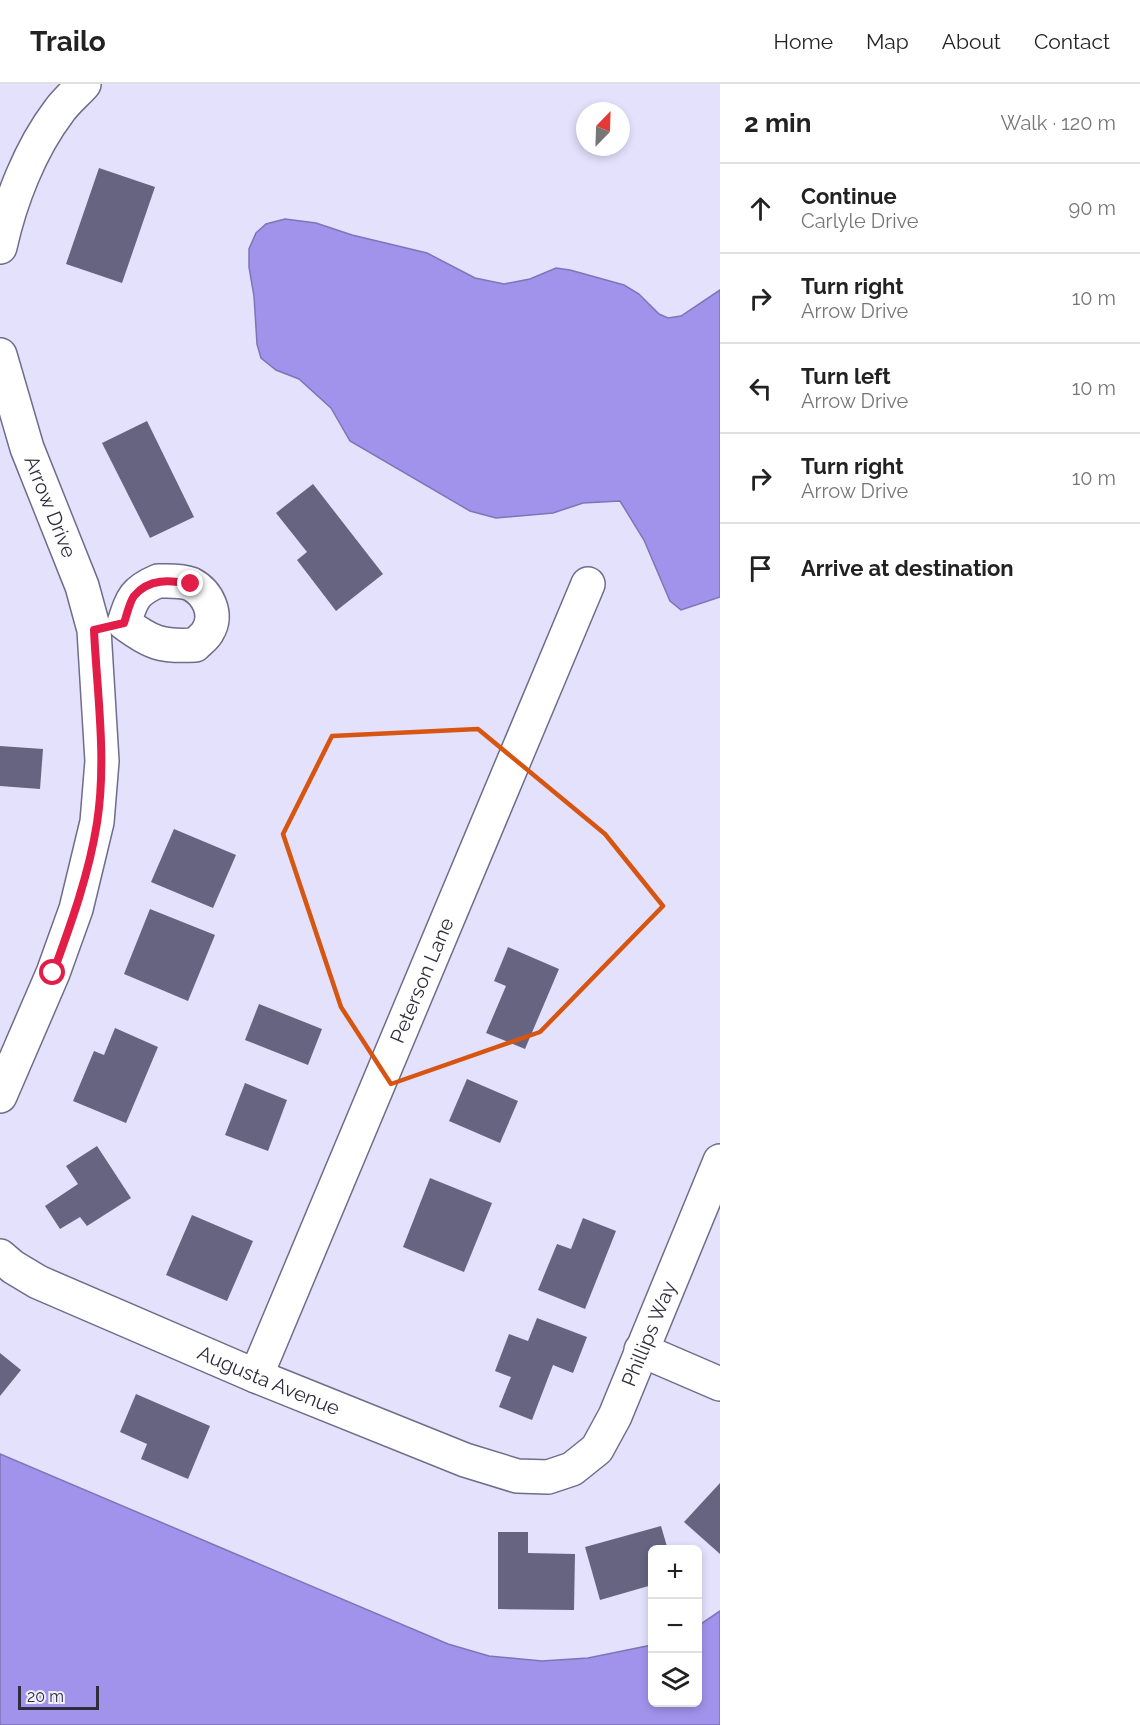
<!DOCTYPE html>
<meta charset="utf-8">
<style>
:root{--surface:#fff;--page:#f6f6f6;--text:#222;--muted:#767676;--line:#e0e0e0}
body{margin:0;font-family:Raleway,sans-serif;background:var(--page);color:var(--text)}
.controls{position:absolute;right:18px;bottom:18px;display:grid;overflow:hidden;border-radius:9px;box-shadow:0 3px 9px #0003}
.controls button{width:54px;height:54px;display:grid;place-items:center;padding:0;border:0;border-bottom:2px solid var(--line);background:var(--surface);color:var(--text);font:30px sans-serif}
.compass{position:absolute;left:576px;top:18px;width:54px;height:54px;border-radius:50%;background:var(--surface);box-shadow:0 3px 9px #0003;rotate:23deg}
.scale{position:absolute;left:18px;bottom:15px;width:81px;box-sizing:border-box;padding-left:6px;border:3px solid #2f2d3b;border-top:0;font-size:16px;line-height:21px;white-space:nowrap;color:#2f2d3b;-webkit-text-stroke:4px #f1f0fe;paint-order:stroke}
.stop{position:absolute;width:18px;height:18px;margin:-14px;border:4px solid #e11d48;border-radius:50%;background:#fff}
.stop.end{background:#e11d48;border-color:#fff;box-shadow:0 2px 6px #0008}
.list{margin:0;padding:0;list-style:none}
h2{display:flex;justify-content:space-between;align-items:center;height:78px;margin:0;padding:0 24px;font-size:26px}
h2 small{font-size:20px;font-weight:400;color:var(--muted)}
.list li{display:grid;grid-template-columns:39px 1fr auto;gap:18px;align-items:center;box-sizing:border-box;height:90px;padding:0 24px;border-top:2px solid var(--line)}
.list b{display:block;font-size:22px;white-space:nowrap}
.list p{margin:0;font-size:20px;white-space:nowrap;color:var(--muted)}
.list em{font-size:20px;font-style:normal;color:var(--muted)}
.icon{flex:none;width:33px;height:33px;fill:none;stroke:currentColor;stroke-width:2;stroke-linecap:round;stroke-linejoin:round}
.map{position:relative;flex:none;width:720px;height:1641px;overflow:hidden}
header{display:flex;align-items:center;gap:36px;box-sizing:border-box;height:84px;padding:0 30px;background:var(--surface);border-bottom:2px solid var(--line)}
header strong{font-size:28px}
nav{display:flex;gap:33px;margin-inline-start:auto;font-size:21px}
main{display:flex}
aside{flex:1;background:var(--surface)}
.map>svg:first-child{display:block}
.water{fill:#a193ec;stroke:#7f74b7;stroke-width:1.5}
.building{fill:#676482}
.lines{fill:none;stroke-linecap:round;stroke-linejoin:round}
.minor-casing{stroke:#706c8b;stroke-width:36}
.minor{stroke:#fff;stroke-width:33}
.route{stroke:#e11d48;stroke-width:8}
.marked{fill:none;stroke:#d65511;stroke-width:4.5;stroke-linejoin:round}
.labels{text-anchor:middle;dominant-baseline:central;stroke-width:6;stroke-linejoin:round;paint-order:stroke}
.street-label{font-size:20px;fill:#2f2d3b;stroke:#f1f0fe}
</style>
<header>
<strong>Trailo</strong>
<nav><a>Home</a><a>Map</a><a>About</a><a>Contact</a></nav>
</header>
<main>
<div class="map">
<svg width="720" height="1641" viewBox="0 0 720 1641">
<rect width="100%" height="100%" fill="#e4e1fd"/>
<g class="water">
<path d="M285,135l31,4 36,12 75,18 48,25 29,6 26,-5 26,-11 14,2 54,15 15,9 20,20 9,4 13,-2 39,-26v307l-39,13 -11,-9 -26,-61 -24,-39 -37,2 -30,10 -57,5 -26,-7 -120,-70 -19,-33 -32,-29 -23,-9 -15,-12 -4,-14 -3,-48 -5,-29v-18l7,-16 10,-9z"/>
<path d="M0,1370l448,190 41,12 53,5 46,-3 64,-13v57h46v-76l22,-15v114h-720z"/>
</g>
<g class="building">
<path d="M99,84l56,19 -33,96 -56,-19z"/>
<path d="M147,337l47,96 -44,21 -48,-95z"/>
<path d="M313,400l70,90 -47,37 -39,-51 10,-8 -31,-39z"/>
<path d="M0,662l43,3 -3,40 -40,-3z"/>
<path d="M174,745l62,26 -23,53 -62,-26z"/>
<path d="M150,825l65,26 -27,66 -64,-27z"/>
<path d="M508,863l51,22 -34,80 -39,-16 20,-47 -12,-5z"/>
<path d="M259,920l63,25 -14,36 -63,-25z"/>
<path d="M115,944l43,19 -32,76 -53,-22 21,-50 10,4z"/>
<path d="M467,995l51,22 -18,42 -51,-22z"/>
<path d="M245,999l42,17 -19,51 -43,-16z"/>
<path d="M97,1062l34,52 -44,28 -7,-9 -20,12 -15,-23 33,-22 -12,-18z"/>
<path d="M430,1094l62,25 -28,69 -61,-25z"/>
<path d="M192,1131l61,26 -26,60 -61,-26z"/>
<path d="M583,1134l33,13 -31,78 -47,-19 19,-46 14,5z"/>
<path d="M537,1234l50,19 -14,36 -20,-8 -21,55 -33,-13 12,-30 -16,-6 14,-37 19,7z"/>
<path d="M0,1269l21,17 -21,26z"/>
<path d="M136,1310l74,32 -22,53 -47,-20 6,-15 -27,-12z"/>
<path d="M720,1399v71l-36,-32z"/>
<path d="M661,1442l7,24h-16v35l-52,15 -15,-53z"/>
<path d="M498,1448h30v21l47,1 -1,56 -76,-1z"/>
</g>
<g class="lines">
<defs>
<g id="minor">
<path d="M0,163c10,-46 30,-98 59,-136 7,-10 17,-18 25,-27"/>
<path id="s1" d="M0,271l27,93 55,138 12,44 8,131 -5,61 -21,87 -23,64 -53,123"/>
<path d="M158,497c10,0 23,-1 33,3 17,9 27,30 17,47 -2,5 -9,10 -13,14 -34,2 -44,-2 -71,-22 8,-24 10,-32 34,-42z"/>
<path id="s2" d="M0,1172l13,11 25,15 218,94 209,84 52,16 31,1 24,-8 25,-20 18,-33 105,-255"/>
<path d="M641,1266l79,34"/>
<path id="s3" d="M256,1292l332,-792"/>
</g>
</defs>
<use href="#minor" class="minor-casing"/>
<use href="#minor" class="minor"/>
</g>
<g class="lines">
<path class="route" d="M53,889c18,-49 36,-99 44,-150 10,-64 0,-130 -3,-193l30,-7c3,-8 5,-20 10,-27 15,-18 36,-16 57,-12"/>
</g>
<path class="marked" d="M478,645l127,105 58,72 -123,126 -149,52 -50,-77 -58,-173 49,-98z"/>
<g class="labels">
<g class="street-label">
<text stroke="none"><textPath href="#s1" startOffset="160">Arrow Drive</textPath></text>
<text stroke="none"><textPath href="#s3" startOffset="429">Peterson Lane</textPath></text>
<text stroke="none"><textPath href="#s2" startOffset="778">Phillips Way</textPath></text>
<text stroke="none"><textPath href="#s2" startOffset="297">Augusta Avenue</textPath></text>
</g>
</g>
</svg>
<div class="controls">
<button>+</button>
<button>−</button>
<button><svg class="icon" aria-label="layers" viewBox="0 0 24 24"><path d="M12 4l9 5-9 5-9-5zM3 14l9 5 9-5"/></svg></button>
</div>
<svg class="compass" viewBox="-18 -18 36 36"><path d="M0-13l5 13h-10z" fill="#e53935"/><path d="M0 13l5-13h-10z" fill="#767676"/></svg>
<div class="scale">20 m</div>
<div class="stop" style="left:53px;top:889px"></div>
<div class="stop end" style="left:191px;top:500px"></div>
</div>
<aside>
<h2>2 min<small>Walk · 120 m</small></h2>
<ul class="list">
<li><svg class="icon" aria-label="ahead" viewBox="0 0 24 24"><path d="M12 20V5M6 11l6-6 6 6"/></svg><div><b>Continue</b><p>Carlyle Drive</p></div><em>90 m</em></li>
<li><svg class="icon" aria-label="right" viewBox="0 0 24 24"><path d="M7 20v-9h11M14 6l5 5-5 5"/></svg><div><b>Turn right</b><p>Arrow Drive</p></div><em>10 m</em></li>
<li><svg class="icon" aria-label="left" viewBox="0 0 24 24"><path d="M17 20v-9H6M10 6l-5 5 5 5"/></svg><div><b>Turn left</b><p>Arrow Drive</p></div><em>10 m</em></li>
<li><svg class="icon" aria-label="right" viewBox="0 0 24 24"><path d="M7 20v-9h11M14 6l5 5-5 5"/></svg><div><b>Turn right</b><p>Arrow Drive</p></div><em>10 m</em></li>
<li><svg class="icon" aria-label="arrive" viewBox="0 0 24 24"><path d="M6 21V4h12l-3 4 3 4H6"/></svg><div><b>Arrive at destination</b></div></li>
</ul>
</aside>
</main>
